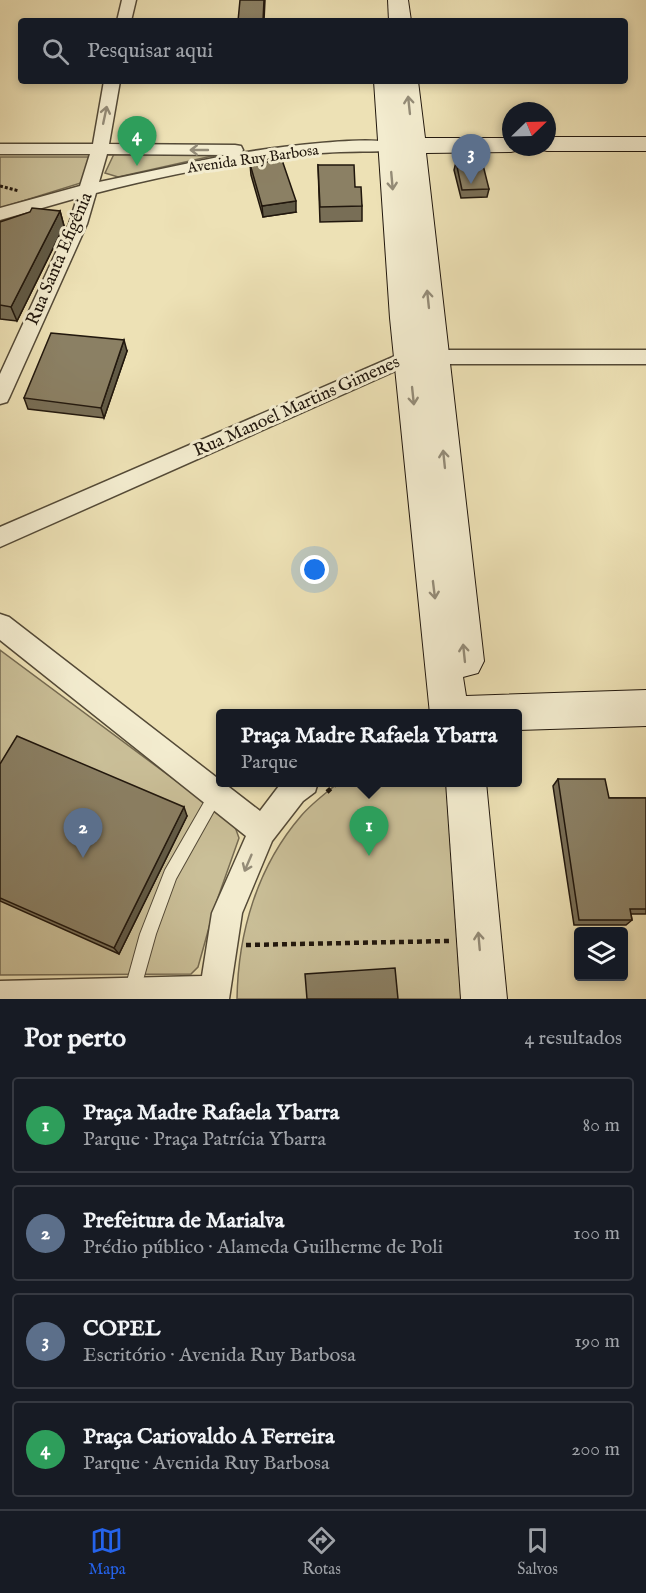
<!DOCTYPE html>
<html lang="pt">
<meta charset="utf-8">
<style>
:root{--surface:#171b24;--page:#242831;--text:#f1f3f6;--muted:#9ea1a6;--line:#363941;--accent:#2563eb}
body{margin:0;font-family:"IM FELL English",serif;background:var(--page);color:var(--text)}
.controls{position:absolute;right:18px;bottom:18px;display:grid;overflow:hidden;border-radius:6px;box-shadow:0 3px 9px #0003}
.controls button{width:54px;height:54px;display:grid;place-items:center;padding:0;border:0;border-bottom:2px solid var(--line);background:var(--surface);color:var(--text);font:30px sans-serif}
.compass{position:absolute;left:502px;top:102px;width:54px;height:54px;border-radius:50%;background:var(--surface);box-shadow:0 3px 9px #0003;rotate:67deg}
.you{position:absolute;left:315px;top:570px;width:21px;height:21px;margin:-15px;border:4px solid #fff;border-radius:50%;background:#1a73e8;box-shadow:0 0 0 9px #1a73e833}
.badge{display:grid;place-items:center;width:39px;height:39px;border-radius:50%;background:var(--accent);color:#fff;font-size:20px;font-weight:700}
.pin{position:absolute;translate:-50% -50px;filter:drop-shadow(0 2px 3px #0008)}
.pin::after{content:'';position:absolute;top:32px;width:21px;height:18px;background:inherit;clip-path:polygon(0 0,100% 0,50% 100%)}
.popup{position:absolute;left:216px;top:709px;width:306px;height:78px;box-sizing:border-box;display:grid;place-content:center;border-radius:6px;background:var(--surface);filter:drop-shadow(0 2px 4px #0005);font-size:20px;white-space:nowrap;color:var(--muted)}
.popup b{font-size:22px;color:var(--text)}
.popup::after{content:'';position:absolute;left:50%;top:100%;margin-left:-12px;border:12px solid transparent;border-top-color:var(--surface)}
.list{margin:0;padding:0;list-style:none}
h2{display:flex;justify-content:space-between;align-items:center;height:78px;margin:0;padding:0 24px;font-size:26px}
h2 small{font-size:20px;font-weight:400;color:var(--muted)}
.list li{display:grid;grid-template-columns:39px 1fr auto;gap:18px;align-items:center;box-sizing:border-box;height:96px;margin:0 12px 12px;padding:0 12px;border:2px solid var(--line);border-radius:6px}
.list b{display:block;font-size:22px;white-space:nowrap}
.list p{margin:0;font-size:20px;white-space:nowrap;color:var(--muted)}
.list em{font-size:20px;font-style:normal;color:var(--muted)}
.icon{flex:none;width:33px;height:33px;fill:none;stroke:currentColor;stroke-width:2;stroke-linecap:round;stroke-linejoin:round}
.map{position:relative;flex:none;width:646px;height:999px;overflow:hidden}
.search{position:absolute;background:var(--surface);box-shadow:0 3px 9px #0003;left:18px;right:18px;top:18px;height:66px;display:flex;align-items:center;gap:15px;box-sizing:border-box;padding:0 21px;border-radius:6px;color:var(--muted);font-size:22px}
.sheet{height:510px;background:var(--surface)}
nav{display:flex;justify-content:space-around;align-items:center;box-sizing:border-box;height:84px;border-top:2px solid var(--line);background:var(--surface);font-size:16px;color:var(--muted)}
nav a{display:grid;justify-items:center;gap:3px}
nav .on{color:var(--accent)}
.map>svg:first-child{display:block}
.green{fill:#cabf98;stroke:#766b52;stroke-width:1.5}
.lines{fill:none;stroke-linecap:round;stroke-linejoin:round}
.lane-casing{stroke:#544a37;stroke-width:2}
.street-casing{stroke:#544a37;stroke-width:3}
.secondary-casing{stroke:#21170d;stroke-width:2}
.path-far1{stroke:#21170d;stroke-width:3;stroke-dasharray:3 2;stroke-linecap:butt}
.path{stroke:#21170d;stroke-width:4.5;stroke-dasharray:5 4;stroke-linecap:butt}
.lane{fill:#f3eccf;fill-rule:evenodd}
.street{fill:#f3eccf;fill-rule:evenodd}
.secondary{fill:#f3eccf;fill-rule:evenodd}
.wall{fill:#786e56;stroke:#21170d;stroke-width:1.5}
.shaded-wall{fill:#615a46;stroke:#21170d;stroke-width:1.5}
.building{fill:#8b8064;stroke:#21170d;stroke-width:1.5}
.oneway{stroke:#948c78}
.labels{text-anchor:middle;dominant-baseline:central;stroke-width:6;stroke-linejoin:round;paint-order:stroke}
.far-street-label{font-size:15px;fill:#21170d;stroke:#f3eccf}
.street-label{font-size:18px;fill:#21170d;stroke:#f3eccf}
</style>
<div class="map">
<svg width="646" height="999" viewBox="0 0 646 999">
<rect width="100%" height="100%" fill="#ede1b5"/>
<filter id="stains"><feTurbulence type="fractalNoise" baseFrequency=".00333" numOctaves="4"/><feColorMatrix values="0 0 0 0 .2 0 0 0 0 .09 0 0 0 0 .02 0 0 0 .5 -.17"/></filter>
<radialGradient id="worn" r=".72"><stop offset=".6" stop-color="#630" stop-opacity="0"/><stop offset="1" stop-color="#630" stop-opacity=".3"/></radialGradient>
<g class="green">
<path d="M230,152l-112,25 -13,-4 9,-19h3z"/>
<path d="M0,157h89l-5,25 -84,26z"/>
<path d="M0,650l234,174 5,14 -24,68 -17,61 -7,7 -191,1z"/>
<path d="M338,783h120l20,216h-241c1,-66 20,-132 64,-183 10,-12 25,-23 37,-33z"/>
</g>
<g class="lines">
<defs>
<path id="lane" d="M216,788l5,2 2,5 -47,84 -20,55 -18,64h-12l-2,-6 16,-58 25,-64 46,-80z"/>
<g id="street">
<path d="M122,0h14l-5,21h-14z"/>
<path d="M104,81h16l-11,63 126,1 6,1 2,4 -2,3c23,-4 145,-21 156,-7l-8,5c-26,1 -52,0 -78,3 -72,6 -145,21 -215,39l-9,31 -77,172 -3,6 -7,2v-30l69,-150 8,-26 -77,22v-12l80,-22 10,-32h-90v-10h93zM107,154l121,1 -129,27z"/>
<path d="M409,350h237v14h-235l-411,183v-20z"/>
<path d="M0,614l9,3 251,194 22,-29h36l-3,10 -12,9 -31,40 -30,72 -13,86h-229v-18l202,-5 10,-63 34,-77 -246,-196z"/>
</g>
<g id="secondary">
<path d="M388,0h20l3,21h-22z"/>
<path d="M374,81h44l7,57h86v9h11l-2,3 -9,2 -85,1 58,508 -6,12 -15,4 3,19 180,-6v36l-128,4v-16h-88l-40,-396z"/>
<path d="M547,137h99v14h-99l-9,-2 -1,-2h10z"/>
<path d="M446,782h40l21,217h-46z"/>
</g>
</defs>
<use href="#lane" class="lane-casing"/>
<use href="#street" class="street-casing"/>
<use href="#secondary" class="secondary-casing"/>
<path class="path-far1" d="M0,186l19,5"/>
<g class="path">
<path d="M327,792l11,-10"/>
<path d="M246,945l203,-4"/>
</g>
<use href="#lane" class="lane"/>
<use href="#street" class="street"/>
<use href="#secondary" class="secondary"/>
</g>
<g class="wall">
<path d="M456,162l33,27 -2,8 -26,1 -7,-28z"/>
<path d="M250,164l46,48 -33,5 -12,-42z"/>
<path d="M318,165l37,22 7,19v15l-42,1z"/>
<path d="M60,211l4,15 -47,95 -17,-2v-97z"/>
<path d="M127,351l-23,67 -76,-9 -4,-11z"/>
<path d="M0,764l187,52 -68,138 -119,-53z"/>
<path d="M558,779l51,19h37v116h-15l1,6 -6,5h-52l-21,-139z"/>
</g>
<g class="shaded-wall">
<path d="M264,0h1l-1,21h-1z"/>
<path d="M296,201v11l-33,5 -1,-11z"/>
<path d="M60,211l4,15 -47,95 -6,-14z"/>
<path d="M124,340l3,11 -23,67 -3,-10z"/>
<path d="M184,807l3,9 -68,138 -5,-6z"/>
</g>
<g class="building">
<path d="M240,0h24l-1,21h-25z"/>
<path d="M282,160l14,41 -34,5 -12,-42z"/>
<path d="M482,161l7,28 -27,1 -6,-28z"/>
<path d="M318,165h36l1,22h6l1,19 -42,1z"/>
<path d="M32,208l28,3 -49,96 -11,-2v-83l30,-10z"/>
<path d="M51,333l73,7 -23,68 -77,-10z"/>
<path d="M17,736l167,71 -70,141 -114,-50v-134z"/>
<path d="M558,779h47l4,19h37v111h-16l2,11h-53z"/>
<path d="M395,968l3,31h-91l-2,-25z"/>
</g>
<defs><path id="oneway-shaft" d="M-6 0H5M1.5-3L5.5 0L1.5 3" fill="none" stroke-width="1.6" stroke-linecap="round" stroke-linejoin="round" transform="scale(1.5)"/></defs>
<g class="oneway">
<use href="#oneway-shaft" transform="translate(409 105) rotate(-96)"/>
<use href="#oneway-shaft" transform="translate(105 115) rotate(-78)"/>
<use href="#oneway-shaft" transform="translate(199 150) rotate(-180)"/>
<use href="#oneway-shaft" transform="translate(392 181) rotate(85)"/>
<use href="#oneway-shaft" transform="translate(428 299) rotate(-96)"/>
<use href="#oneway-shaft" transform="translate(413 396) rotate(84)"/>
<use href="#oneway-shaft" transform="translate(444 459) rotate(-96)"/>
<use href="#oneway-shaft" transform="translate(434 590) rotate(83)"/>
<use href="#oneway-shaft" transform="translate(464 653) rotate(-96)"/>
<use href="#oneway-shaft" transform="translate(248 863) rotate(113)"/>
<use href="#oneway-shaft" transform="translate(479 941) rotate(-95)"/>
</g>
<g class="labels">
<g class="far-street-label">
<text transform="translate(253 159) rotate(-8)">Avenida Ruy Barbosa</text>
</g>
<g class="street-label">
<text transform="translate(60 259) rotate(-67)">Rua Santa Efigênia</text>
<text transform="translate(297 407) rotate(-24)">Rua Manoel Martins Gimenes</text>
</g>
</g>
<rect width="100%" height="100%" filter="url(#stains)"/>
<rect width="100%" height="100%" fill="url(#worn)"/>
</svg>
<div class="controls">
<button><svg class="icon" aria-label="layers" viewBox="0 0 24 24"><path d="M12 4l9 5-9 5-9-5zM3 14l9 5 9-5"/></svg></button>
</div>
<svg class="compass" viewBox="-18 -18 36 36"><path d="M0-13l5 13h-10z" fill="#e53935"/><path d="M0 13l5-13h-10z" fill="#9ea1a6"/></svg>
<div class="you"></div>
<div class="pin badge" style="left:369px;top:856px;background:#2e9e5b">1</div>
<div class="popup"><b>Praça Madre Rafaela Ybarra</b>Parque</div>
<div class="pin badge" style="left:83px;top:858px;background:#5c6f8a">2</div>
<div class="pin badge" style="left:471px;top:184px;background:#5c6f8a">3</div>
<div class="pin badge" style="left:137px;top:166px;background:#2e9e5b">4</div>
<div class="search"><svg class="icon" aria-label="search" viewBox="0 0 24 24"><circle cx="10" cy="10" r="6"/><path d="M15 15l6 6"/></svg>Pesquisar aqui</div>
</div>
<section class="sheet">
<h2>Por perto<small>4 resultados</small></h2>
<ul class="list">
<li><span class="badge" style="background:#2e9e5b">1</span><div><b>Praça Madre Rafaela Ybarra</b><p>Parque · Praça Patrícia Ybarra</p></div><em>80 m</em></li>
<li><span class="badge" style="background:#5c6f8a">2</span><div><b>Prefeitura de Marialva</b><p>Prédio público · Alameda Guilherme de Poli</p></div><em>100 m</em></li>
<li><span class="badge" style="background:#5c6f8a">3</span><div><b>COPEL</b><p>Escritório · Avenida Ruy Barbosa</p></div><em>190 m</em></li>
<li><span class="badge" style="background:#2e9e5b">4</span><div><b>Praça Cariovaldo A Ferreira</b><p>Parque · Avenida Ruy Barbosa</p></div><em>200 m</em></li>
</ul>
</section>
<nav>
<a class="on"><svg class="icon" aria-label="map" viewBox="0 0 24 24"><path d="M3 6l6-2 6 2 6-2v14l-6 2-6-2-6 2zM9 4v14M15 6v14"/></svg>Mapa</a>
<a><svg class="icon" aria-label="directions" viewBox="0 0 24 24"><path d="M12 3l9 9-9 9-9-9zM9 14v-3h6M13 9l2 2-2 2"/></svg>Rotas</a>
<a><svg class="icon" aria-label="saved" viewBox="0 0 24 24"><path d="M7 4h10v16l-5-4-5 4z"/></svg>Salvos</a>
</nav>
